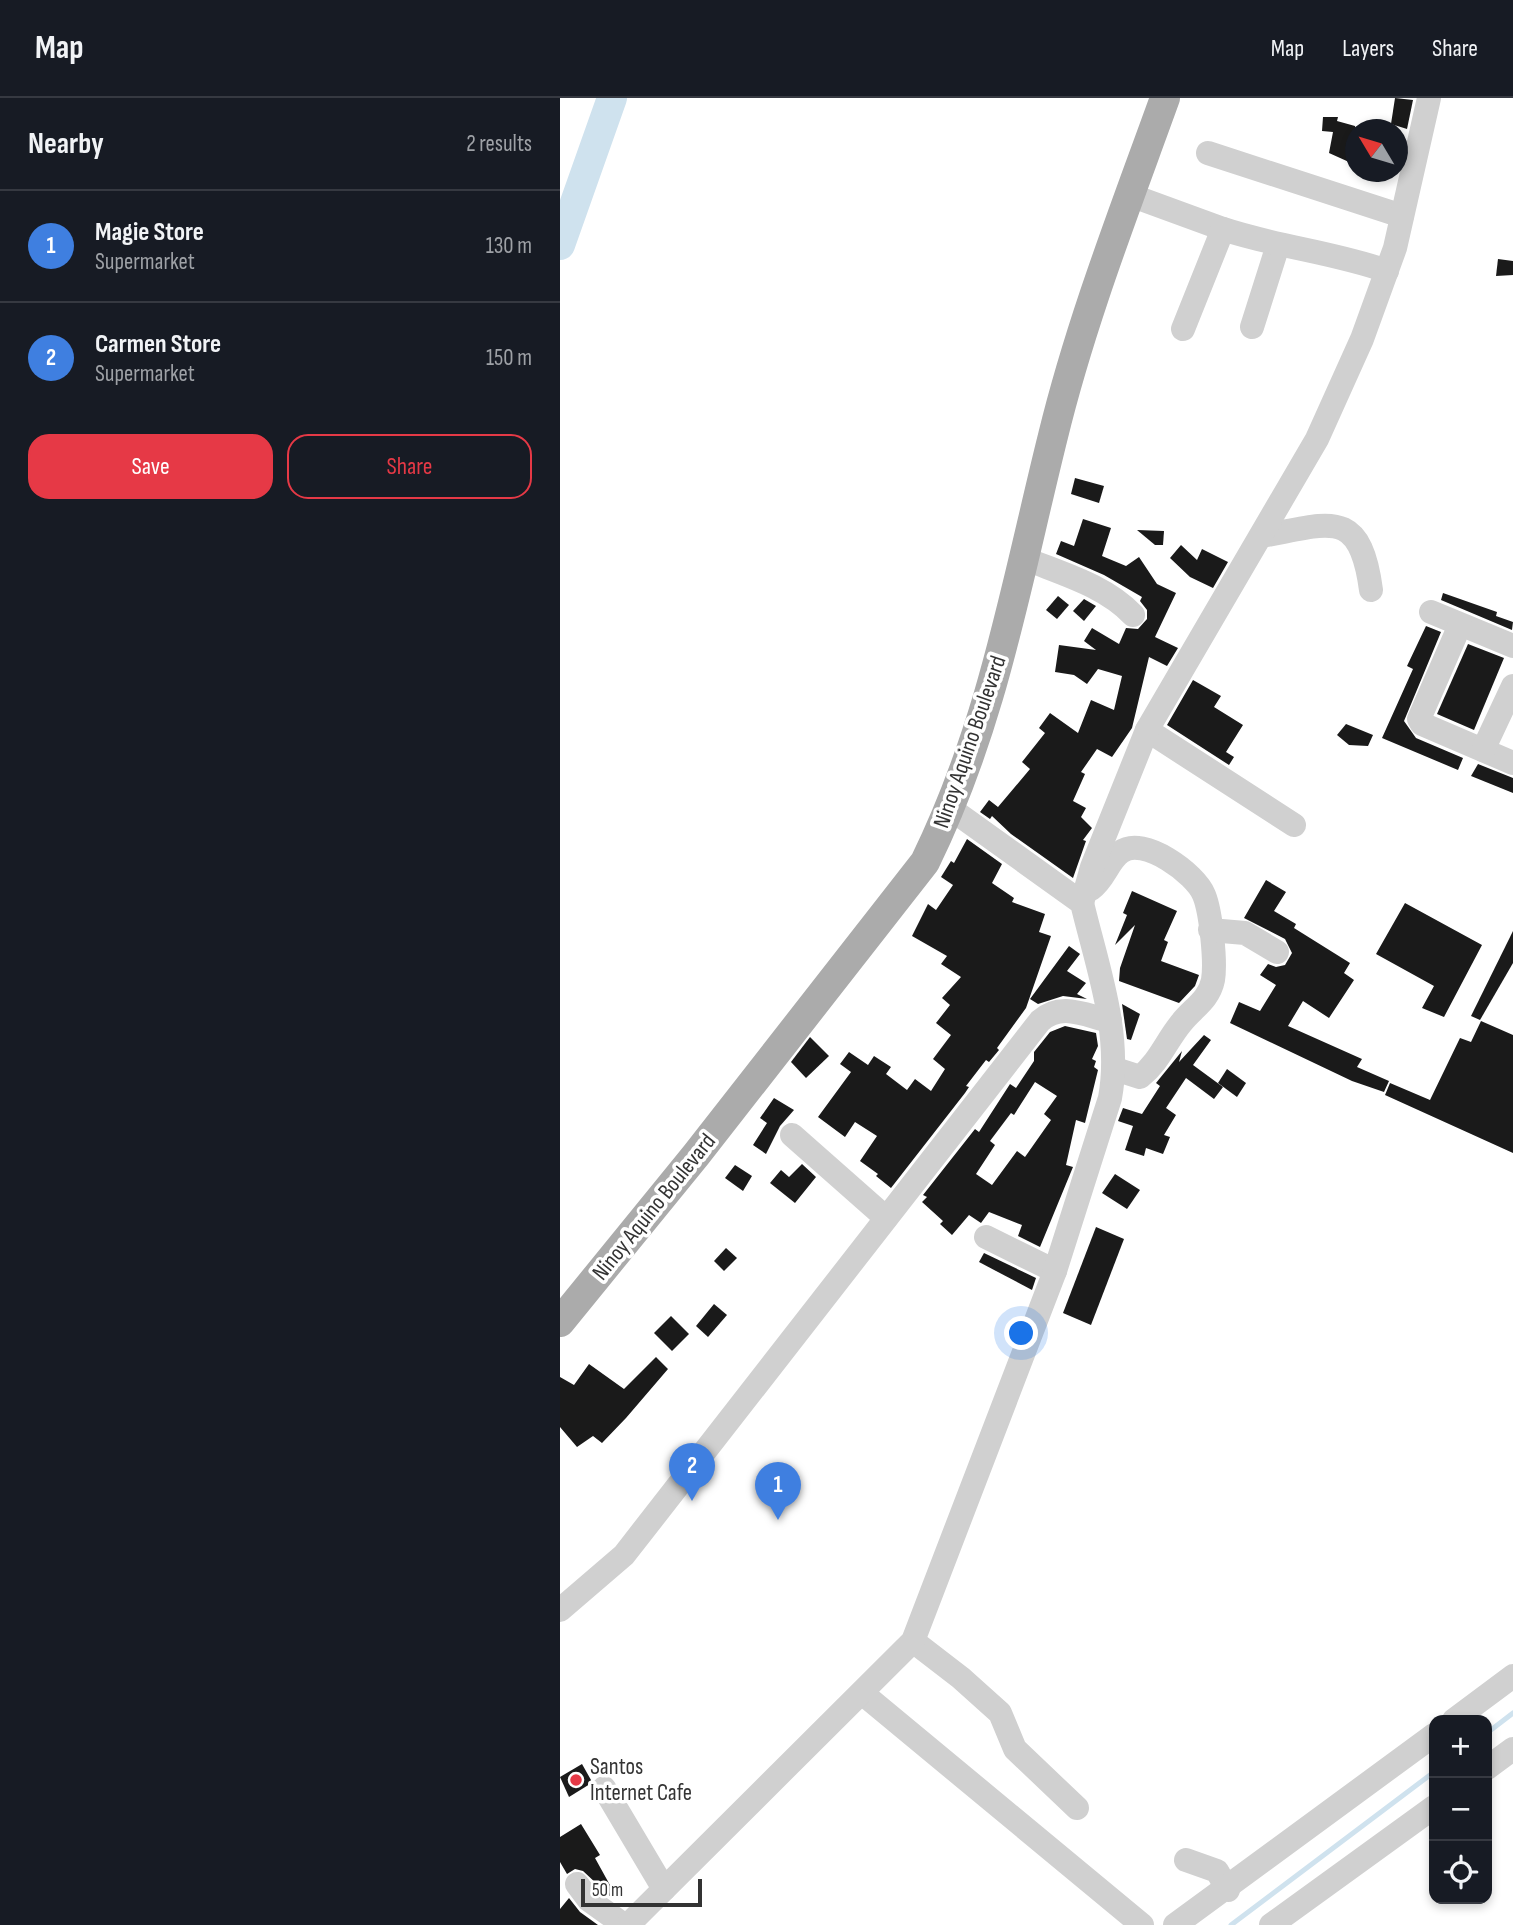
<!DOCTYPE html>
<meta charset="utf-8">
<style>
:root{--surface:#171b24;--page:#20242c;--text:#f1f3f6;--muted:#9ea1a6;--line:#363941;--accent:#e63946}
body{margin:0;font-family:"Sofia Sans Condensed",sans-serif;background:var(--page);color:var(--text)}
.controls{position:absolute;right:21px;bottom:21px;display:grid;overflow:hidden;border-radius:14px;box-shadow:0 4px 10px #0003}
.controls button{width:63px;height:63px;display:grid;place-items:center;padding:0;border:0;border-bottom:2px solid var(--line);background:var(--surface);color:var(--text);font:35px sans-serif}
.compass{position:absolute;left:785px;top:21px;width:63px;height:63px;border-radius:50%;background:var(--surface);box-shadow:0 4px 10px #0003;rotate:308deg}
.scale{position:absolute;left:21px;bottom:18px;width:121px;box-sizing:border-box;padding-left:7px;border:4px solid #333;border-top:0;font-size:19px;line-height:24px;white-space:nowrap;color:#333;-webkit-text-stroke:5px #fff;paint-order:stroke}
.you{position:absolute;left:462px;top:1236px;width:24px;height:24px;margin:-18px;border:5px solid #fff;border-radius:50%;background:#1a73e8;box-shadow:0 0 0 10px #1a73e833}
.badge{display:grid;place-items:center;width:46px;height:46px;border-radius:50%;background:var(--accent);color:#fff;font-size:23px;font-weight:700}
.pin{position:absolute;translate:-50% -58px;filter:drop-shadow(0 2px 4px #0008)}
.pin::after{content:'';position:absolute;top:37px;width:24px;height:21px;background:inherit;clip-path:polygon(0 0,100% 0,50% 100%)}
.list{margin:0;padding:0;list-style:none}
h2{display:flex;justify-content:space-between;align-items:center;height:91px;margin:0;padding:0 28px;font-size:30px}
h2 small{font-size:23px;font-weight:400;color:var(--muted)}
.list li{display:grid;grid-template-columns:46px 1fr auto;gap:21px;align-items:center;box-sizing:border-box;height:112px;padding:0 28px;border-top:2px solid var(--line)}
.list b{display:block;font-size:26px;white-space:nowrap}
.list p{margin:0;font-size:23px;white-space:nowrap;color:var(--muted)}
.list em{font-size:23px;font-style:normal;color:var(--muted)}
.actions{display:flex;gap:14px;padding:21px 28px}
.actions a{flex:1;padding:16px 0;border:2px solid var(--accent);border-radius:21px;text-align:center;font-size:24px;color:var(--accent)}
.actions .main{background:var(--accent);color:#fff}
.icon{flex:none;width:38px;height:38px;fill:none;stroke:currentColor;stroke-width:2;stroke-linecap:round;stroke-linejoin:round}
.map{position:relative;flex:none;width:953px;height:1827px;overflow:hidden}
header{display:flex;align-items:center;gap:42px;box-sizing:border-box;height:98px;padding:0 35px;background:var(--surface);border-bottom:2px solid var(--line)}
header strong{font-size:33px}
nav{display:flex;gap:38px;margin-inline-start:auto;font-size:24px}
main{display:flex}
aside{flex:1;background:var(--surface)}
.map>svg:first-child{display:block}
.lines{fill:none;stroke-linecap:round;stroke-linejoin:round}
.stream{stroke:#cfe2ee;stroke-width:5}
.river{stroke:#cfe2ee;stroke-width:30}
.building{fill:#1a1a1a;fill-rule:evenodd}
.minor{stroke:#d0d0d0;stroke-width:24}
.major{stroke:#ababab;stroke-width:30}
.poi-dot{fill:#e63946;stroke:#fff;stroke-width:2.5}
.labels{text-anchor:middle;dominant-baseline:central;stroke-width:7;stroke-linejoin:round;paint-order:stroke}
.street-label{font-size:23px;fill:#333;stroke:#fff}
.poi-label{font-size:23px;fill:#333;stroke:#fff;text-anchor:start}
</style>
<header>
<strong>Map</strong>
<nav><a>Map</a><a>Layers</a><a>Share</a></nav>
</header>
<main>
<aside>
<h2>Nearby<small>2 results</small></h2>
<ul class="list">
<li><span class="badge" style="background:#3f7fe0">1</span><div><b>Magie Store</b><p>Supermarket</p></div><em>130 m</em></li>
<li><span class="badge" style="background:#3f7fe0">2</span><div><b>Carmen Store</b><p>Supermarket</p></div><em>150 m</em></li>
</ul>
<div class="actions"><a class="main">Save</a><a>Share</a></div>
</aside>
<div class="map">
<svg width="953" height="1827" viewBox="0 0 953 1827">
<rect width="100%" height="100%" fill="#fff"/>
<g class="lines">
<g class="stream">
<path d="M927,1635l26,-20"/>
<path d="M671,1827l203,-153"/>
</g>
<path class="river" d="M0,147l52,-147"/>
</g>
<g class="building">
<path d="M835,0l18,2 -6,29 -16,-5z"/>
<path d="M763,19h15l-1,4 18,5v15l-6,21 -20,-9 4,-21 -11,-1z"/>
<path d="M938,161l15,2v14l-17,1z"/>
<path d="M515,380l29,8 -5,17 -28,-9z"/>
<path d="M523,421l28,9 -9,28 24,10 13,-9 18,27 19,9 -21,44 23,11 -11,18 -18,-9 -17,71 -20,29 -15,-8 -16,23 4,2 -12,27 13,7 -5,9 11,11 -9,12 3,1 -13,37 -62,-44 -19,-18 -2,3 -10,-7 9,-12 9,7 32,-38 -8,-7 23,-29 -6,-5 11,-15 28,20 13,-33 23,10 8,-34 -24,-7 -11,15 -13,-9 -19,-3 4,-27 37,5 -12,-9 8,-13 27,16 7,-16 12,1 9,-10v-9l-7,-9 2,-4 -38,-22 -48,-21 5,-13 13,5z"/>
<path d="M577,432l27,1 -1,14h-8z"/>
<path d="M621,447l16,15 5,-11 26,13 -15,26 -23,-11 -20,-19z"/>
<path d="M883,495l54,19 -1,4 17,6 -1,8 -71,-30z"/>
<path d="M498,498l11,9 -12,14 -11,-9z"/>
<path d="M524,501l12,7 -12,15 -11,-10z"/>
<path d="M866,528l15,6 -37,89 12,17 47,20 -5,12 -76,-32 31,-69 -6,-3z"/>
<path d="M908,546l36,14 -30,72 -37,-16z"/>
<path d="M633,582l28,16 -7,11 29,18 -17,27 8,5 -5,8 -62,-40z"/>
<path d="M786,626l27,11 -5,11 -19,-1 -12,-10z"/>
<path d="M918,666l35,14v15l-42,-17z"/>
<path d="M407,741l35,25 -10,19 22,15 -2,4 33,12 -6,18 12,4 -25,72 -29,40 2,2 -10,12 -3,-2 -20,26 3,1 -4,6 -74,95 -15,-12 2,-2 -18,-13 17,-25 -22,-14 -10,15 -27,-20 33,-45 -11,-8 9,-12 19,13 6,-9 17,11 -5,7 21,16 8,-11 16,12 14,-22 -12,-10 18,-24 -15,-12 14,-18 -8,-7 19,-21 -20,-13 6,-8 -35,-20 16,-32 8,6 17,-25 -12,-8 10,-16 3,2z"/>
<path d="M706,782l20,12 -12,19 22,13 -2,4 56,35 -6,10 10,7 -25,38 -26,-17 -15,25 74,33 -5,8 32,14 -5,11 -32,-11 -122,-58 9,-21 21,9 16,-26 -16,-10 8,-11 8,3 9,-2 7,-12 -7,-14 -41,-21z"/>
<path d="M572,793l45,20 -13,29 4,2 -7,19 38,14 -4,11 -16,17 -60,-22 1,-13 15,-43 -20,20 12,-30 -4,-2z"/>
<path d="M845,805l77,42 -38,72 -22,-9 12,-22 -58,-32z"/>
<path d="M953,833v32l-33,57 -9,-4z"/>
<path d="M509,848l11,8 -13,17 19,12 -9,11 10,5 -24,-3 -25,8 -8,-5z"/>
<path d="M562,906l18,10 -9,26 -4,-1z"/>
<path d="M921,923l32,14v118l-128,-58 5,-12 40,17 30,-62 11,4z"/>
<path d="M505,928l31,7 2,13 -6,13 4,2 -2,6 4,3 -13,53 -9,-3 -10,45 7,2 -33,80 -22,-11 4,-11 -33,-13 -8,11 -12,-8 -17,20 -12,-11 3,-3 -21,-19 5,-5 -4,-2 52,-66 4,3 31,-48 6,4 18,-27v-9l16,-20zM475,984l22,14 -13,18 7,6 -26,37 -8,-6 -25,34 -16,-11 19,-29 -5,-4 21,-28 3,2z"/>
<path d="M644,937l7,5 -18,25 30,22 -9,12 -28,-21 -20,30 10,7 -12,20 6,2 -7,17 -17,-6 -2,8 -19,-6 8,-24 -15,-5 5,-13 19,6 18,-28 -4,-3 26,-32 -3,11z"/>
<path d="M250,939l19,19 -23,22 -15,-16z"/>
<path d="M667,971l19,14 -9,14 -19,-14z"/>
<path d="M214,1000l20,12 -14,16 -14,28 -13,-9 14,-22 -7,-5z"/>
<path d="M242,1066l14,13 -21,26 -25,-20 11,-13 8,7z"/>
<path d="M175,1067l17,11 -9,15 -18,-13z"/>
<path d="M555,1076l25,16 -13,19 -25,-16z"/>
<path d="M536,1129l28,12 -33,86 -28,-12z"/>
<path d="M166,1150l11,10 -13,13 -10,-10z"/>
<path d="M424,1155l52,25 -4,12 -53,-28z"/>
<path d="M154,1206l13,11 -19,22 -12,-11z"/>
<path d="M111,1218l18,18 -17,17 -18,-18z"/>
<path d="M96,1259l12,12 -42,49 -24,25 -9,-7 -16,11 -17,-20v-50l14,8 15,-21 35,25z"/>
<path d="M22,1666l9,16 -1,4 -21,13 -9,-20z"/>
<path d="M21,1726l19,31 -5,3 21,38 -4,2 -29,-27 -8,-2 -8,5 -7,-12v-25z"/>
<path d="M9,1800l11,14 18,13h-38v-16z"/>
</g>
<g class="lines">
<g class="minor">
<path d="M648,55l194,63"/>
<path d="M570,97l93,34"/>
<path d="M692,229l26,-82"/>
<path d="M623,231l40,-100c54,18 110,23 164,42"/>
<path d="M702,438c67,-12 98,-30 109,54"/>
<path d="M466,461c37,15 80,27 107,56"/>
<path d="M871,514l82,34"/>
<path d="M900,527l-41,94 3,5 91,39"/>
<path d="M587,632l147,95"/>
<path d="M923,652l30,-64"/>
<path d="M531,791c14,-10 17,-28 30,-37 22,-17 75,22 83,43 7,17 12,67 9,85 -4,20 -20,28 -31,42 -16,19 -22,39 -42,55l-25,-8"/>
<path d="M522,805l10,-36 55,-137 170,-291 45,-100 33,-91 34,-150"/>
<path d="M650,832l35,3 32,19"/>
<path d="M232,1037l94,83"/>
<path d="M426,1139l69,34"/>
<path d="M0,1512l64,-55 416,-534c21,-19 44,-6 70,0"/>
<path d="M353,1543l48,37 39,35 15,36 62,59"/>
<path d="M302,1595l280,232"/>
<path d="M894,1622l59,-44"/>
<path d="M927,1670l26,-19"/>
<path d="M44,1690l60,101"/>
<path d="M626,1762l31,11 11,19"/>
<path d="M17,1786l12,16 35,25"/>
<path d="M68,1827l285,-284 142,-370 55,-173c12,-65 -13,-132 -28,-195l-131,-94"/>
<path d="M615,1827l259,-190"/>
<path d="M711,1827l163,-118"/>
</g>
<path class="major" d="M0,1224l136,-167 229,-293c68,-139 91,-278 128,-426 28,-115 72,-227 112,-338"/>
</g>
<circle class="poi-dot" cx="16" cy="1682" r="7"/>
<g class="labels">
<g class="street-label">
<text transform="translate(410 644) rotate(-71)">Ninoy Aquino Boulevard</text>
<text transform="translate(94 1109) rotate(-51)">Ninoy Aquino Boulevard</text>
</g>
<g class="poi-label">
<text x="30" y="1669">Santos<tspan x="30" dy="26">Internet Cafe</tspan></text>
</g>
</g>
</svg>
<div class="controls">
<button>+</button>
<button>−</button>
<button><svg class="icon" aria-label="locate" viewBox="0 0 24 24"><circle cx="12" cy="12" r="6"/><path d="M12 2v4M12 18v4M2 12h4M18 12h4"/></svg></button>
</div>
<svg class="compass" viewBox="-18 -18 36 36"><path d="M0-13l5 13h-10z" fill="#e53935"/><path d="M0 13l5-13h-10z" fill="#9ea1a6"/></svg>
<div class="scale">50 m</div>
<div class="you"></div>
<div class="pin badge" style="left:218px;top:1422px;background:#3f7fe0">1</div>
<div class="pin badge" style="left:132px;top:1403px;background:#3f7fe0">2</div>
</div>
</main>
